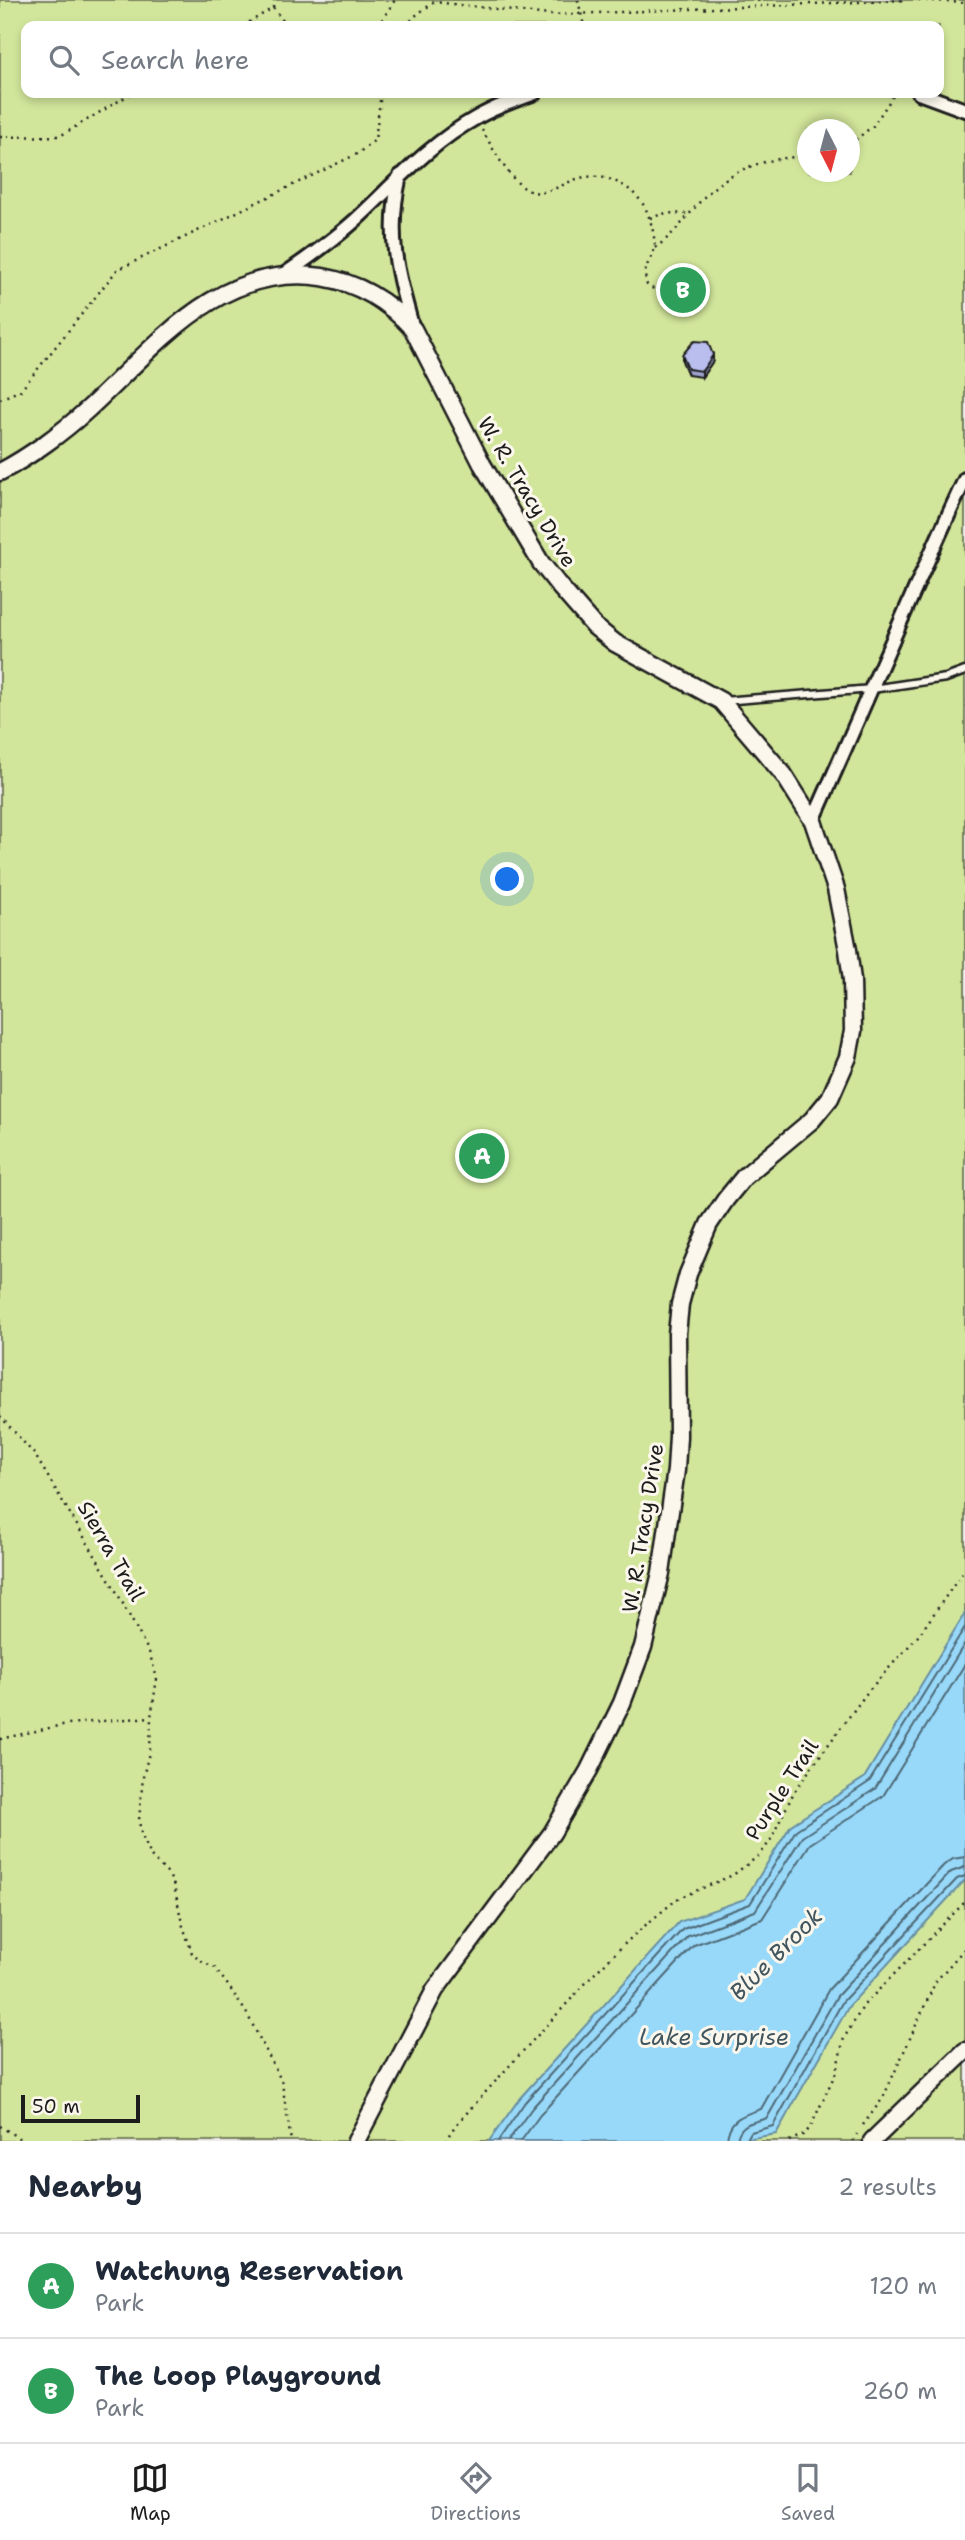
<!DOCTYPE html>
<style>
:root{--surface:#fff;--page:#f2f2f3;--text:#1f2937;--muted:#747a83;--line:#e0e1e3;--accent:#1c1c1c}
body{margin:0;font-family:"Shantell Sans",sans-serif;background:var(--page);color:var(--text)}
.compass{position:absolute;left:797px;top:119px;width:63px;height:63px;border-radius:50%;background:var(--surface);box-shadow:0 4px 10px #0003;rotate:174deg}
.scale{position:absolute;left:21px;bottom:18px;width:119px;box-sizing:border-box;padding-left:7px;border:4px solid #1c1c1c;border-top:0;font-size:19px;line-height:24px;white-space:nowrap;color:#1c1c1c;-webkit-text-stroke:5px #fbf7ec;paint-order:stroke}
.you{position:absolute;left:508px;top:880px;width:24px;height:24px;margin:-18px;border:5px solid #fff;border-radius:50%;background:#1a73e8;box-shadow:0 0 0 10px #1a73e833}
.badge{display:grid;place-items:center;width:46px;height:46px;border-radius:50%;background:var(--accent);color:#fff;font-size:23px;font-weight:700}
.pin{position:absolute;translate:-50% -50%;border:4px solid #fff;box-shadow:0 2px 7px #0006}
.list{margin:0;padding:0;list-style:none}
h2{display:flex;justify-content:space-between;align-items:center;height:91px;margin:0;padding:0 28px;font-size:30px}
h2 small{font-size:23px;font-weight:400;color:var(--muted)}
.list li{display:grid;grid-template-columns:46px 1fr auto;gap:21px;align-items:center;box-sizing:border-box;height:105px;padding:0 28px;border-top:2px solid var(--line)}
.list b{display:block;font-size:26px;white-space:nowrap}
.list p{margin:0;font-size:23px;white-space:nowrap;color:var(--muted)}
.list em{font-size:23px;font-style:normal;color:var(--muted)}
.icon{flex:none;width:38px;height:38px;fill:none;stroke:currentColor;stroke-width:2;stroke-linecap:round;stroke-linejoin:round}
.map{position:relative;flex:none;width:965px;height:2141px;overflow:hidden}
.search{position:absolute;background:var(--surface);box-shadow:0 4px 10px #0003;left:21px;right:21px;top:21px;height:77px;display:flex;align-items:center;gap:18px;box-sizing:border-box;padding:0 24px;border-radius:14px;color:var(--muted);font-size:26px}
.sheet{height:301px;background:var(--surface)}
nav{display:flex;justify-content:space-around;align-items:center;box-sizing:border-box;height:98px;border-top:2px solid var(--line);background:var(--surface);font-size:19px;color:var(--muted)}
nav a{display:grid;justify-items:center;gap:4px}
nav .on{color:var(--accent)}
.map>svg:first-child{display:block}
.green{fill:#d2e69b;stroke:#77815c;stroke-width:2;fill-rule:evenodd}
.water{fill:#98d9fa;stroke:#668da1;stroke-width:2}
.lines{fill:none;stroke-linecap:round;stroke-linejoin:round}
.shore{stroke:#4e6875;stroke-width:2}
.service-casing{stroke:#1c1c1c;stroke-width:11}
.minor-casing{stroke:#1c1c1c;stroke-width:18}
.tertiary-casing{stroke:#1c1c1c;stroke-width:21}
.path{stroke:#1c1c1c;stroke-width:2.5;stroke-dasharray:2 5;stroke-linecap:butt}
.service{stroke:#fbf7ec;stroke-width:6}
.minor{stroke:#fbf7ec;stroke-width:12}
.tertiary{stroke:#fbf7ec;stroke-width:16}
.wall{fill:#9fa3ce;stroke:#1c1c1c;stroke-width:2}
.shaded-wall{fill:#8285a7;stroke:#1c1c1c;stroke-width:2}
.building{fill:#b9beef;stroke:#1c1c1c;stroke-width:2}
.labels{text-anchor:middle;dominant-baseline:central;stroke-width:6;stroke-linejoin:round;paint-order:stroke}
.street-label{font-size:21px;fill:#1c1c1c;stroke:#fbf7ec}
.water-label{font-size:23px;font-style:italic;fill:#41555f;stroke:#fbf7ec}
</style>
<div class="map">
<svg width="965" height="2141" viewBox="0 0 965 2141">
<rect width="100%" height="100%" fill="#eeeced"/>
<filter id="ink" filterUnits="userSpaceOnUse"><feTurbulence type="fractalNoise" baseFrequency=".0143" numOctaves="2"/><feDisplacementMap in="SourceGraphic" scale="14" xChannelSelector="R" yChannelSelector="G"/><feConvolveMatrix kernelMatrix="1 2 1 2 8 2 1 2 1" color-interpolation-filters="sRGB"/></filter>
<g filter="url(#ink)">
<path class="green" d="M0,0h965v2141h-965zM26,26h913v67h-913zM808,130h42v42h-42z"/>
<path class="water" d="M965,1613v267l-116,126 -73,128 -42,7h-245l31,-43 159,-176 66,-23 46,-74 73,-47z"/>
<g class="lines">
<g class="shore">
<path d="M498,2141l27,-39 158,-173 67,-25 46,-74 73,-48 96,-155"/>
<path d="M508,2141l24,-33 156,-172 67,-25 47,-74 73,-48 90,-146"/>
<path d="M521,2141l19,-26 154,-170 68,-26 48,-75 73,-48 82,-132"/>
<path d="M727,2141c1,-23 16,-26 34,-32l68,-120 115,-124 9,-6 12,-2"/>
<path d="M737,2141c2,-19 16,-18 30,-23l70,-122 114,-124 14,-5"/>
<path d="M746,2141l5,-9 22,-6 70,-125 114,-122 8,-3"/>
</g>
<defs>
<path id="service" d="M723,701l149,-12 74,-11 19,-7"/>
<g id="minor">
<path d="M919,93l46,17"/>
<path d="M400,176c-14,58 -3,97 13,153"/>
<path d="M285,274c26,-18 53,-37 76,-59 37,-35 70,-72 115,-97 19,-11 39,-18 59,-25"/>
<path d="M813,821c51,-114 99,-229 152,-342"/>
</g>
<g id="tertiary">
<path d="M0,472c29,-15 63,-40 87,-62 68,-62 131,-148 235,-133 36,6 67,25 91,52l69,135 59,99 19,24 34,39 21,17 106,58 63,74 29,46 23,68 12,61 4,30 1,51 -5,26 -18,41 -18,22 -68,57 -18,22 -17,25 -21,50 -8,30 -3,30 1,102 -2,34 -15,103 -18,74 -21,56 -33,67 -37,63 -117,157 -79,151"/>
<path d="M872,2141l93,-90"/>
</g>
</defs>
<use href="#service" class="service-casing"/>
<use href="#minor" class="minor-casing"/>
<use href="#tertiary" class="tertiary-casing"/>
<g class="path">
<path d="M578,0l6,26"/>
<path d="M758,0l2,7"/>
<path d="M919,0l46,3"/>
<path d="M273,8l14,18"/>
<path d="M243,26l30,-18 1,-8"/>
<path d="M378,26l17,-26"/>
<path d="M406,26l9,-10 19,-14 115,13 357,-15"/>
<path d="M482,130c11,18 30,57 51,62 16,3 32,-10 47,-14 28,-7 61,12 69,39 3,8 7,25 5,32 -5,16 -12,18 -7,36l25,15"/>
<path d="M0,137l60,-1 72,-43"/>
<path d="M850,144l23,-18 22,-33"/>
<path d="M650,218l16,-5 24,1"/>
<path d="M655,248c21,-15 32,-32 49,-51 29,-30 63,-39 104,-41"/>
<path d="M0,399l21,-9 96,-120 240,-116 18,-14 6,-47"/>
<path d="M0,1416l35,39 80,134 34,63 8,26 -6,39 -1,32 -7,28 -4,43 2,14 11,24 17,17 5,11 8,37 10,30 6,6 17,9 12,16 19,28 32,62 4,9 9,58"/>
<path d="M0,1739l67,-15 84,-7"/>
<path d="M863,2125l20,-27 53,-117 29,-33"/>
<path d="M0,2126l23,15"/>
<path d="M445,2141l10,-15 57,-63 84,-91 39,-38 42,-35 56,-24 24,-18 12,-14 24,-49 18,-26 58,-78 50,-55 46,-66"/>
<path d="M789,2141l16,-7 6,-8 25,-54 8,-34 20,-33 101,-103"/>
<path d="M853,2141l4,-7"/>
</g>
<use href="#service" class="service"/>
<use href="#minor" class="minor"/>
<use href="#tertiary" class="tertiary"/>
</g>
<path class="wall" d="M682,355l31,6 -11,16 -14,-2 -6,-14z"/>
<path class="shaded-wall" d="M713,355v6l-11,16v-6z"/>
<path class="building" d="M694,341l14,1 5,13 -11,16 -14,-2 -6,-14z"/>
</g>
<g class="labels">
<g class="street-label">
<text transform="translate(527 492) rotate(59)">W. R. Tracy Drive</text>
<text transform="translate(643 1528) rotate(-81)">W. R. Tracy Drive</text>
<text transform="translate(111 1551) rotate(60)">Sierra Trail</text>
<text transform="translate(782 1790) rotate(-57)">Purple Trail</text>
</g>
<g class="water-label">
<text transform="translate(776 1954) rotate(-45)">Blue Brook</text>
<text x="714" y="2037">Lake Surprise</text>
</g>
</g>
</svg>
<svg class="compass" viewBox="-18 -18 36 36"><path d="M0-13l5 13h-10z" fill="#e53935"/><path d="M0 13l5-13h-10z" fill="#747a83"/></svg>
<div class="scale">50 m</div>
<div class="you"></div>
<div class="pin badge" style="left:482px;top:1156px;background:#2e9e5b">A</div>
<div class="pin badge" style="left:683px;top:290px;background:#2e9e5b">B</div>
<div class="search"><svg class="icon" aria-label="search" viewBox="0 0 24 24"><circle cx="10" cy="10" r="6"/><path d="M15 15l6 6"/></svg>Search here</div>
</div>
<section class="sheet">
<h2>Nearby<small>2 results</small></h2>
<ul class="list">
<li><span class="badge" style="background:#2e9e5b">A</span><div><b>Watchung Reservation</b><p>Park</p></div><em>120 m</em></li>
<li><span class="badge" style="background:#2e9e5b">B</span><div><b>The Loop Playground</b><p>Park</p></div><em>260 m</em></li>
</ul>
</section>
<nav>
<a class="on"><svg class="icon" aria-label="map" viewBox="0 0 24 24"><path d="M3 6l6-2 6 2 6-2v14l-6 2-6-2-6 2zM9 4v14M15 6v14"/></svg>Map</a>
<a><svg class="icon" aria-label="directions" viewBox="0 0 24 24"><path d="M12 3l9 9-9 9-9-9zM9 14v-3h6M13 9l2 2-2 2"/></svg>Directions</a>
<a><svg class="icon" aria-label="saved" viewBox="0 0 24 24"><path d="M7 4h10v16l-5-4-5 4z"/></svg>Saved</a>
</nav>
